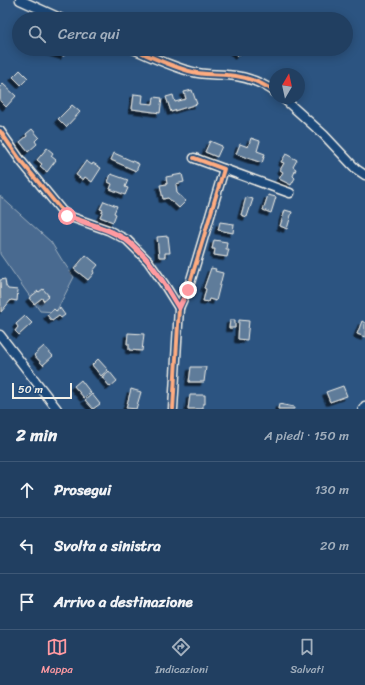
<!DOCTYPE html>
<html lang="it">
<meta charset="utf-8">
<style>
:root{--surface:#213f61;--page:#2d4a6a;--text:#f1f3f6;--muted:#a2afbd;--line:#3e5876;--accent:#ff9aa2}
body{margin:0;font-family:Sriracha,sans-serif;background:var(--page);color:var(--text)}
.compass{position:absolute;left:269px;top:68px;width:36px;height:36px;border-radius:50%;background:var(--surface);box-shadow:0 2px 10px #0003;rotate:9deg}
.scale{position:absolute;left:12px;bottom:10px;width:60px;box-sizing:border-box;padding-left:4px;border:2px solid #f4f1e8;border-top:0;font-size:11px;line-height:14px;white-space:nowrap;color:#f4f1e8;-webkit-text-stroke:3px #1f4a7a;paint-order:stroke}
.stop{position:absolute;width:12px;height:12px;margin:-9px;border:3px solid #ff9aa2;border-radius:50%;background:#fff}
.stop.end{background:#ff9aa2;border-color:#fff;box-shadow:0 1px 4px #0008}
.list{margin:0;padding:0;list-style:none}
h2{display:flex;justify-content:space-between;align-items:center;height:52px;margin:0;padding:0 16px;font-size:17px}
h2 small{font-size:13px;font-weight:400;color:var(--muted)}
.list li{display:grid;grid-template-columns:26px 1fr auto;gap:12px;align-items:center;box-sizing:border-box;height:56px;padding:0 16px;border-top:1px solid var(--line)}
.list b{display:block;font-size:15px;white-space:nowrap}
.list em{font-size:13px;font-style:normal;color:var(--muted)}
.icon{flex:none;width:22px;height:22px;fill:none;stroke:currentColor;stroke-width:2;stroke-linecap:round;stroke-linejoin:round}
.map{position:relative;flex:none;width:365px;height:409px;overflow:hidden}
.search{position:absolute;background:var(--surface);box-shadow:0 2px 10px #0003;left:12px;right:12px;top:12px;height:44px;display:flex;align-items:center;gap:10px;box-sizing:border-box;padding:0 14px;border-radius:22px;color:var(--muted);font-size:15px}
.sheet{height:220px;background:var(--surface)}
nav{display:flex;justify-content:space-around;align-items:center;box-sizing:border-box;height:56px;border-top:1px solid var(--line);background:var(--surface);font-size:11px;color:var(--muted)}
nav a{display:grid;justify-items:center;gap:2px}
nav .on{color:var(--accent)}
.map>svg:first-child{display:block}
.green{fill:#496b90;stroke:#9eaebc}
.building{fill:#5e7b9a;stroke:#f4f1e8;filter:url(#shadow)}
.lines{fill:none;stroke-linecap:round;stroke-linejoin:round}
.street-casing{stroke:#f4f1e8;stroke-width:11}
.street{stroke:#1f4a7a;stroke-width:8}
.cycleway-casing{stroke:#1f4a7a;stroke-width:6}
.cycleway{stroke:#ffac80;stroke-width:4}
.route{stroke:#ff9aa2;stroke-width:5}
</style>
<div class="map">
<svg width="365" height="409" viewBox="0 0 365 409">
<defs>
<filter id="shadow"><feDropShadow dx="-3.5" dy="3.5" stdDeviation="0" flood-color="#0009"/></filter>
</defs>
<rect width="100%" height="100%" fill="#2c5481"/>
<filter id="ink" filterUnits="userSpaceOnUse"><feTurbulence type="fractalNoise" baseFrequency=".025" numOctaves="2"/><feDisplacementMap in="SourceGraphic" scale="8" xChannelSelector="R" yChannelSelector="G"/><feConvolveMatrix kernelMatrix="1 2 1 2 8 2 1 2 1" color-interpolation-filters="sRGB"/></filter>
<g filter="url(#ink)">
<path class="green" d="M0,196l51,46 11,18 12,17 -18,35 -16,-1 -40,-57z"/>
<g class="building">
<path d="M49,49h18l-3,7 -16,-5z"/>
<path d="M232,49h13l-7,7z"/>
<path d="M20,70l8,8 -7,7 -8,-8z"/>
<path d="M3,84l13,12 -10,11 -6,-6v-14z"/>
<path d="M192,90l5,14 -26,8 -5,-15 7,-2 2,7 11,-3 -2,-7z"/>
<path d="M134,94l9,1 -1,8 11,1 1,-7 8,1 -2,15 -28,-4z"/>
<path d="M72,105l8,7 -14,15 -8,-8z"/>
<path d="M32,129l7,8 -4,4 2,3 -9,8 -8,-10 7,-6 -1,-2z"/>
<path d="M251,138l9,3 -3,10 8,3 -3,9 -26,-9 4,-10 8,3z"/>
<path d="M210,141l12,5 -5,11 -12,-5z"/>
<path d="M47,148l6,5 -2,3 5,4 -9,12 -7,-6 2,-2 -5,-4z"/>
<path d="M114,153l25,11 -3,7 -25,-11z"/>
<path d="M286,154l11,6 -4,7 3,2 -3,7 2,2 -4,7 -12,-6 4,-7 -3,-2 4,-7 -3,-1z"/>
<path d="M86,161l6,4 1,-2 8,5 -9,14 -7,-5 -2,3 -7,-5z"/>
<path d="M111,174l17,6 -3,7 3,1 -3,7 -15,-6 2,-5 -4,-2z"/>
<path d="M182,174l2,8 -8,2 1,9 9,8 -7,7 -11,-10 -5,1 -3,-14 7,-1 -1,-7z"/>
<path d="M268,195l8,2 -5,16 -8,-3z"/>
<path d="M246,197l7,2 -6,18 -6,-2z"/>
<path d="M104,201l13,5 -3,7 2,1 -3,8 -13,-5 3,-7 -3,-1z"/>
<path d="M285,210l7,2 -5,17 -7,-3z"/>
<path d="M220,222l14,2 -1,9 -15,-3z"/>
<path d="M168,236l2,17h-5v4h-6l-2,-20z"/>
<path d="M214,240l13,2 -1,7h3l-2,8 -13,-2 1,-6h-3z"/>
<path d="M86,255l12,10 -5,6 1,2 -6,7 -14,-11z"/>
<path d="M211,268l5,1 -1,2 8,2 -7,28 -7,-2 -1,3 -5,-1 3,-12 -2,-1z"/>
<path d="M5,279l1,7 2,3 10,1 -1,11 -6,-1 -10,12 -1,-32z"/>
<path d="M43,289l6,7 -6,5 -1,-3 -8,6 -5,-6 9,-7 1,1z"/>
<path d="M60,308l5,7 -4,3 -2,-2 -7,5 -5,-6 7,-6 2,2z"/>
<path d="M25,316l7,7 -13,12 -4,-4 3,-4 -2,-3z"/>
<path d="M230,320h5v8h-6z"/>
<path d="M239,320l10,1 -2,19 -9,-1z"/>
<path d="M362,321l3,2v14l-8,-3z"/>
<path d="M128,333l16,1 -2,17 -13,-1v-6h-2z"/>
<path d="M44,346l9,10 -10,9 -9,-10z"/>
<path d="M98,359l10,11 -7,6 -9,-11z"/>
<path d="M191,367h15l-2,15h-15z"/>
<path d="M109,371l8,10 -7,6 -8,-10z"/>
<path d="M81,380l10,13 -7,5 -10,-12z"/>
<path d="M343,386l4,10 -17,6 -4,-10z"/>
<path d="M131,389l10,3 -5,17 -10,-1z"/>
<path d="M92,394l8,10 -7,5 -8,-9z"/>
<path d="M190,395h15v9h-2v5h-15z"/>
<path d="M279,404l15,3v2h-16z"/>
</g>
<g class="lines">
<defs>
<g id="street">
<path d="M20,0l42,19"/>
<path d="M133,49c19,8 39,18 60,23 11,3 22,2 34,3 17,1 34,7 48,17"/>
<path d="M283,98l41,37 32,34 9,6"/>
<path d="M0,131l21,30 41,50 9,6 37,13 19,10 21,21 16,23 15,24 -6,101"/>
<path d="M224,169l66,24"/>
<path d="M179,308l11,-25 34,-114 -30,-11"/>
<path d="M0,335l57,74"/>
<path d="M363,409l2,-3"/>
</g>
</defs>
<use href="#street" class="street-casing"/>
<use href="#street" class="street"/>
<defs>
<g id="cycleway">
<path d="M133,49c19,8 39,18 60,23 11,3 22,2 34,3 17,1 34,7 48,17"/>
<path d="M0,131l21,30 41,50 9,6 37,13 19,10 21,21 16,23 15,24 -6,101"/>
<path d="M179,308l11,-25 34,-114 -30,-11"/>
</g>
</defs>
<use href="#cycleway" class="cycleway-casing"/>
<use href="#cycleway" class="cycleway"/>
</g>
</g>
<g class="lines" filter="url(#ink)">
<path class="route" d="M67,216c16,7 33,10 49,18 29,14 47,47 63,74l9,-18"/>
</g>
</svg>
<svg class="compass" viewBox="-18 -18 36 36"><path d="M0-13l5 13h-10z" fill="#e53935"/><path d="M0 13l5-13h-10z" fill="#a2afbd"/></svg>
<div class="scale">50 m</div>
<div class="stop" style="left:67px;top:216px"></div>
<div class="stop end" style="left:188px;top:290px"></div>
<div class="search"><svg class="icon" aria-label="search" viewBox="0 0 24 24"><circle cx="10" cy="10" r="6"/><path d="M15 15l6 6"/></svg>Cerca qui</div>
</div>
<section class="sheet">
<h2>2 min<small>A piedi · 150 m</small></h2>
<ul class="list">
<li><svg class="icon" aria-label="ahead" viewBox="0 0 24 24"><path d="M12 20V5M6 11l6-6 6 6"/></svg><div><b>Prosegui</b></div><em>130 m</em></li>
<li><svg class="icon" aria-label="left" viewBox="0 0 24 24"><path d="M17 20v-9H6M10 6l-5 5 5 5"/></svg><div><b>Svolta a sinistra</b></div><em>20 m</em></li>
<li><svg class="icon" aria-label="arrive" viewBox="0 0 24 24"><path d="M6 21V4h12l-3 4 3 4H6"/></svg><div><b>Arrivo a destinazione</b></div></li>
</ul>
</section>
<nav>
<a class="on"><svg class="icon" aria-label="map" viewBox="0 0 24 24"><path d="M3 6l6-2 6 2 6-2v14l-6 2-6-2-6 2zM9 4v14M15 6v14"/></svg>Mappa</a>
<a><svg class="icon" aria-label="directions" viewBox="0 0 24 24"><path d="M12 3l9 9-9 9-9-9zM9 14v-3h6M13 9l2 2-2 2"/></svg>Indicazioni</a>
<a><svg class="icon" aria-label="saved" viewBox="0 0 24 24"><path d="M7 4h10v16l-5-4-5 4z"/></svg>Salvati</a>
</nav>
